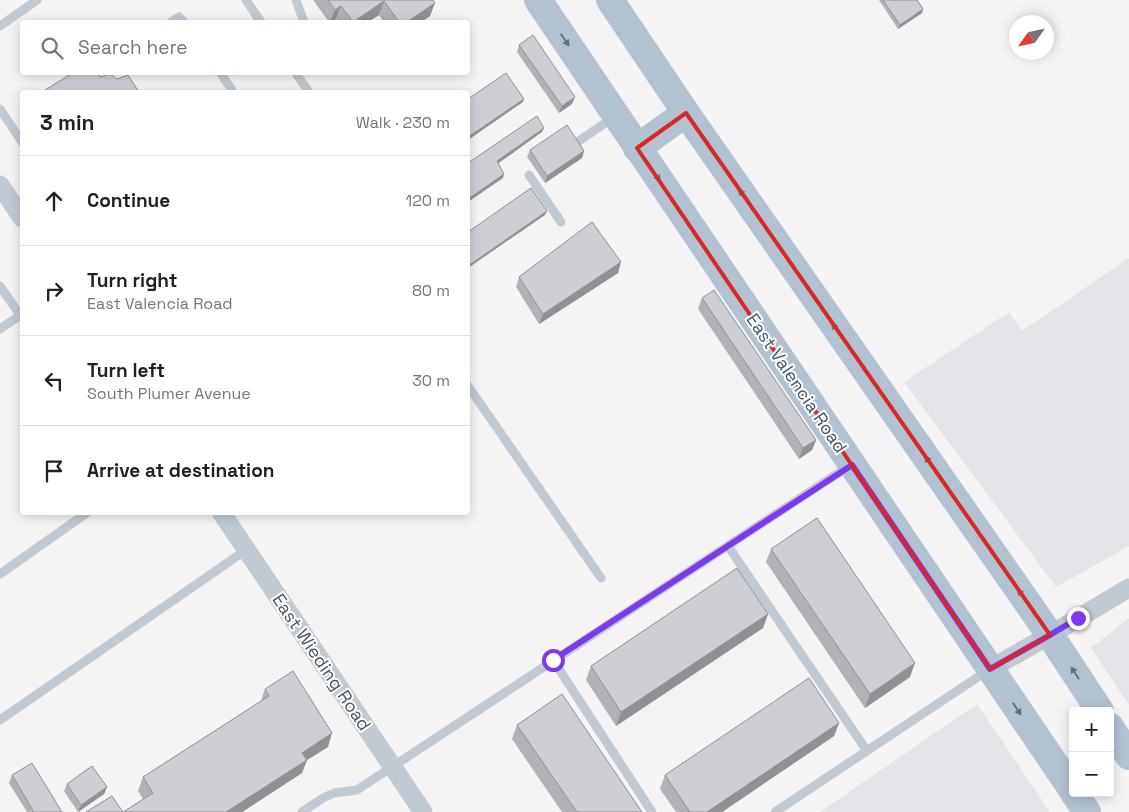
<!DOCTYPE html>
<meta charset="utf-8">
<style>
:root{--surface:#fff;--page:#f2f2f2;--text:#202124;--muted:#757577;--line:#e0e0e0}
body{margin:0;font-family:"Space Grotesk",sans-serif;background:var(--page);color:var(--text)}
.controls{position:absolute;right:15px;bottom:15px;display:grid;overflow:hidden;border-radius:5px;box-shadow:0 2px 12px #0003}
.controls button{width:45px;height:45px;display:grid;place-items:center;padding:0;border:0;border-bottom:1px solid var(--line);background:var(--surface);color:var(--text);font:25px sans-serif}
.compass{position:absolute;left:1009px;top:15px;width:45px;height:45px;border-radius:50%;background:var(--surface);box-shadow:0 2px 12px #0003;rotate:236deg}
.stop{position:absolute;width:15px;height:15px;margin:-11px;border:4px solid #7c3aed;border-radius:50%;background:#fff}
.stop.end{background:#7c3aed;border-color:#fff;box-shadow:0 1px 5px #0008}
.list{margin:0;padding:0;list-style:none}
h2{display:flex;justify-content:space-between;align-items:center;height:65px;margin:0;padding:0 20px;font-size:21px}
h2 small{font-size:16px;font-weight:400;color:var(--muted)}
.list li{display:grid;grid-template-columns:32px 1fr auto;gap:15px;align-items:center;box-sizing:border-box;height:90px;padding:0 20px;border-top:1px solid var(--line)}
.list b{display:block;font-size:19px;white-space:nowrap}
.list p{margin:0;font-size:16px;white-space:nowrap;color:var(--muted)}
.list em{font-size:16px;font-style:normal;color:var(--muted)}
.icon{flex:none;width:28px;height:28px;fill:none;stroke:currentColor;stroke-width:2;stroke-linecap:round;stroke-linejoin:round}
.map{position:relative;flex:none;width:1129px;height:812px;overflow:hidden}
.search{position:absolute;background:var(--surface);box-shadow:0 2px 12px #0003;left:20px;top:20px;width:450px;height:55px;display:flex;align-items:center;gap:12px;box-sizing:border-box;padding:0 18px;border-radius:5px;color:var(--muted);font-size:19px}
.panel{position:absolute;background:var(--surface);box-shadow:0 2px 12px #0003;left:20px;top:90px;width:450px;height:425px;border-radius:5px}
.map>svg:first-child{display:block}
.airport{fill:#e2e4e7}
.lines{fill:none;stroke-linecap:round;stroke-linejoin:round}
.service{stroke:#c1cad2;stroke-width:9}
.minor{stroke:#c1cad2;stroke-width:19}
.primary{stroke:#b3c2d1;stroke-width:28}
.wall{fill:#b0b2b7}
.shaded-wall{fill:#909195}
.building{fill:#cdcfd5;stroke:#909195}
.oneway{fill:#64717d}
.route{stroke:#7c3aed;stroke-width:6}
.marked{fill:none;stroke:#d62828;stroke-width:4;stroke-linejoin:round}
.labels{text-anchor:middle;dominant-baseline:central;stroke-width:4;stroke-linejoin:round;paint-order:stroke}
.street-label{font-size:18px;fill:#4a5661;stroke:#fff}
</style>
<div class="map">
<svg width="1129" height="812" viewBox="0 0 1129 812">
<rect width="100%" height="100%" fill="#f5f3f3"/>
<g class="airport">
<path d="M1129,258v288l-73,41 -152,-205 105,-70 13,19z"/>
<path d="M1129,618v87l-38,-57z"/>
<path d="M977,704l73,108h-230z"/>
</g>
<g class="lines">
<g class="service">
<path d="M246,0l15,22"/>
<path d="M296,0l8,22"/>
<path d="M171,22l8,-5 5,5"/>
<path d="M0,26l37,-26"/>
<path d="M220,72l13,20"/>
<path d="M295,72l14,20"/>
<path d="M0,109l22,33"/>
<path d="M573,145l41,-28"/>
<path d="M529,175l32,47"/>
<path d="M0,286l20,29"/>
<path d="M0,329l22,-15"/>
<path d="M468,386l133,192"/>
<path d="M728,546l139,205"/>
<path d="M0,574l88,-62"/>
<path d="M553,660l99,152"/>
<path d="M0,720l246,-170"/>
<path d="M302,812l21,-14 11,-5 23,-3 492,-324"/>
<path d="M775,812l212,-141"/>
</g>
<g class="minor">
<path d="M0,185l22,33"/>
<path d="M221,512l202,300"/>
<path d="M990,669l60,-34 79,-47"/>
</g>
<g class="primary">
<path d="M538,0l535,791"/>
<path d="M610,0l76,113 364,522 50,76"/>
<path d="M637,148l49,-35"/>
<path d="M1110,727l19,29"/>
<path d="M1074,793l13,19"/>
</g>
</g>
<g class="wall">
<path d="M313,0h120l-3,16 -9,6h-37l-5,-7 -11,7h-30l-2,-3 -5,3h-2z"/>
<path d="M879,0h38l6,9 -1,4 -24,16z"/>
<path d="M519,45l53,59 -13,9 -42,-61z"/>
<path d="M530,150l54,1 -2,7 -37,25 -18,-26z"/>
<path d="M618,273l-79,51 -23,-37 3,-10z"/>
<path d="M702,298l114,142 -4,10 -13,9 -101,-150z"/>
<path d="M771,549l139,128 -45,31 -99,-146z"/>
<path d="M768,614l-5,14 -147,98 -30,-46 5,-14z"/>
<path d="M265,689l63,58 -21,13 -5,13 -60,39h-119l20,-13 -5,-8 5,-14 118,-76z"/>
<path d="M839,723l-5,13 -112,76h-46l-16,-23 5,-14z"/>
<path d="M517,725l125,87h-80l-50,-73z"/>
<path d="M12,775l50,37h-35l-18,-29z"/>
<path d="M67,784l40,3 -3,7 -26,18 -14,-21z"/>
</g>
<g class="shaded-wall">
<path d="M384,1l-5,14 -11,7h-14z"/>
<path d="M435,3l-5,13 -9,6h-14z"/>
<path d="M341,6l-5,13 -6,3 5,-12z"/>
<path d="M923,9l-1,4 -24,16 2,-4z"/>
<path d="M575,97l-3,7 -13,9 3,-7z"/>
<path d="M524,99l-1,3 -55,38v-3z"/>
<path d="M544,128l-2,4 -46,33 1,-4z"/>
<path d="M584,151l-2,7 -37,25 2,-7z"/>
<path d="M504,174l-1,4 -35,24v-3z"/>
<path d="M547,211l-2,4 -77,53v-2z"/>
<path d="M621,262l-3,11 -79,51 4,-10z"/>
<path d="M816,440l-4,10 -13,9 4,-11z"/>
<path d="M768,614l-5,14 -147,98 5,-14z"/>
<path d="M915,663l-5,14 -45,31 5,-14z"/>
<path d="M839,723l-5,13 -112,76h-15z"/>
<path d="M332,733l-4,14 -21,13 -5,13 -60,39h-16l76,-59z"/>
<path d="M107,787l-3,7 -26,18 3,-7z"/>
</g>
<g class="building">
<path d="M328,0h105l2,3 -28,19h-8l-15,-21 -31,21 -12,-16 -6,4z"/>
<path d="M883,0h34l6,9 -23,16z"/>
<path d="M533,35l42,62 -13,9 -43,-61z"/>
<path d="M74,72h23l3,5 10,-3 7,5 11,-4 11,17h-97z"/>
<path d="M506,73l18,26 -56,38v-38z"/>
<path d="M537,116l7,12 -47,33 7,13 -36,25v-36z"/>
<path d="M567,125l17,26 -37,25 -17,-26z"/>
<path d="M531,188l16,23 -79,55v-34z"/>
<path d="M592,222l29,40 -78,52 -24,-37z"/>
<path d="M714,290l102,150 -13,8 -101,-150z"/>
<path d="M817,518l98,145 -45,31 -99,-145z"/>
<path d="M737,568l31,46 -147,98 -30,-46z"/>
<path d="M293,671l39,62 -30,20 5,7 -81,52h-103l30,-19 -10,-16 126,-81 -4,-7z"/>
<path d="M809,678l30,45 -132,89h-17l-25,-37z"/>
<path d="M562,694l80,118h-65l-60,-87z"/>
<path d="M32,763l30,49h-28l-22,-37z"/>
<path d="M92,766l15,21 -26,18 -14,-21z"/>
<path d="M112,796l11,16h-37z"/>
</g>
<defs><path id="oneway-solid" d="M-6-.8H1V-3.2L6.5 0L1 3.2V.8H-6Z" transform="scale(1.25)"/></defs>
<g class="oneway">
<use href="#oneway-solid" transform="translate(565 40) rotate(56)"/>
<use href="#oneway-solid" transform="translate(656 175) rotate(56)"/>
<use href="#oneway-solid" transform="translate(743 195) rotate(-125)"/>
<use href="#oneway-solid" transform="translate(836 329) rotate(-125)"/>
<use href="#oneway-solid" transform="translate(929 462) rotate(-125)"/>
<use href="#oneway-solid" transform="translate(1022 595) rotate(-125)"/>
<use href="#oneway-solid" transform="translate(1075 673) rotate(-123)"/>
<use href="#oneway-solid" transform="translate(1017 709) rotate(56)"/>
</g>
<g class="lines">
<path class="route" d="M553,660l299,-195 138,204 60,-34 28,-17"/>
</g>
<path class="marked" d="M686,113l364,522 -60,34 -353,-521z"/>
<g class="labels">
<g class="street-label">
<text transform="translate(797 383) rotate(56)">East Valencia Road</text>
<text transform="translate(322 662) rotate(56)">East Wieding Road</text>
</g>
</g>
</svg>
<div class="controls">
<button>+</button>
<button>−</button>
</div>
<svg class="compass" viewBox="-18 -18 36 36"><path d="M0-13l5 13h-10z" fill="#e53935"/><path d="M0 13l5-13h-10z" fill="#757577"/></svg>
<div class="stop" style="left:553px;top:660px"></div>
<div class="stop end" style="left:1078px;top:618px"></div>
<div class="search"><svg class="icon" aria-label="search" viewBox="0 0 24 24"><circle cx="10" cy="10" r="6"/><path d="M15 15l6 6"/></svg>Search here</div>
<section class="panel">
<h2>3 min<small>Walk · 230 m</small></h2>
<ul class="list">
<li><svg class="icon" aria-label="ahead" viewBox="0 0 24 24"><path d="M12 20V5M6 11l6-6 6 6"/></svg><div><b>Continue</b></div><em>120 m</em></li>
<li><svg class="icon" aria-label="right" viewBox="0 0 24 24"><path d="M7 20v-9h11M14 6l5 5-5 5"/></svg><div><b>Turn right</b><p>East Valencia Road</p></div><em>80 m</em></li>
<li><svg class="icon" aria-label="left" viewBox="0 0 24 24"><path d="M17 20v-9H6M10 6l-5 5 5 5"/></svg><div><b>Turn left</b><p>South Plumer Avenue</p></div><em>30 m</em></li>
<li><svg class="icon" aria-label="arrive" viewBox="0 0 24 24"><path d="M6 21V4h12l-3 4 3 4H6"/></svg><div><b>Arrive at destination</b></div></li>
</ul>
</section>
</div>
